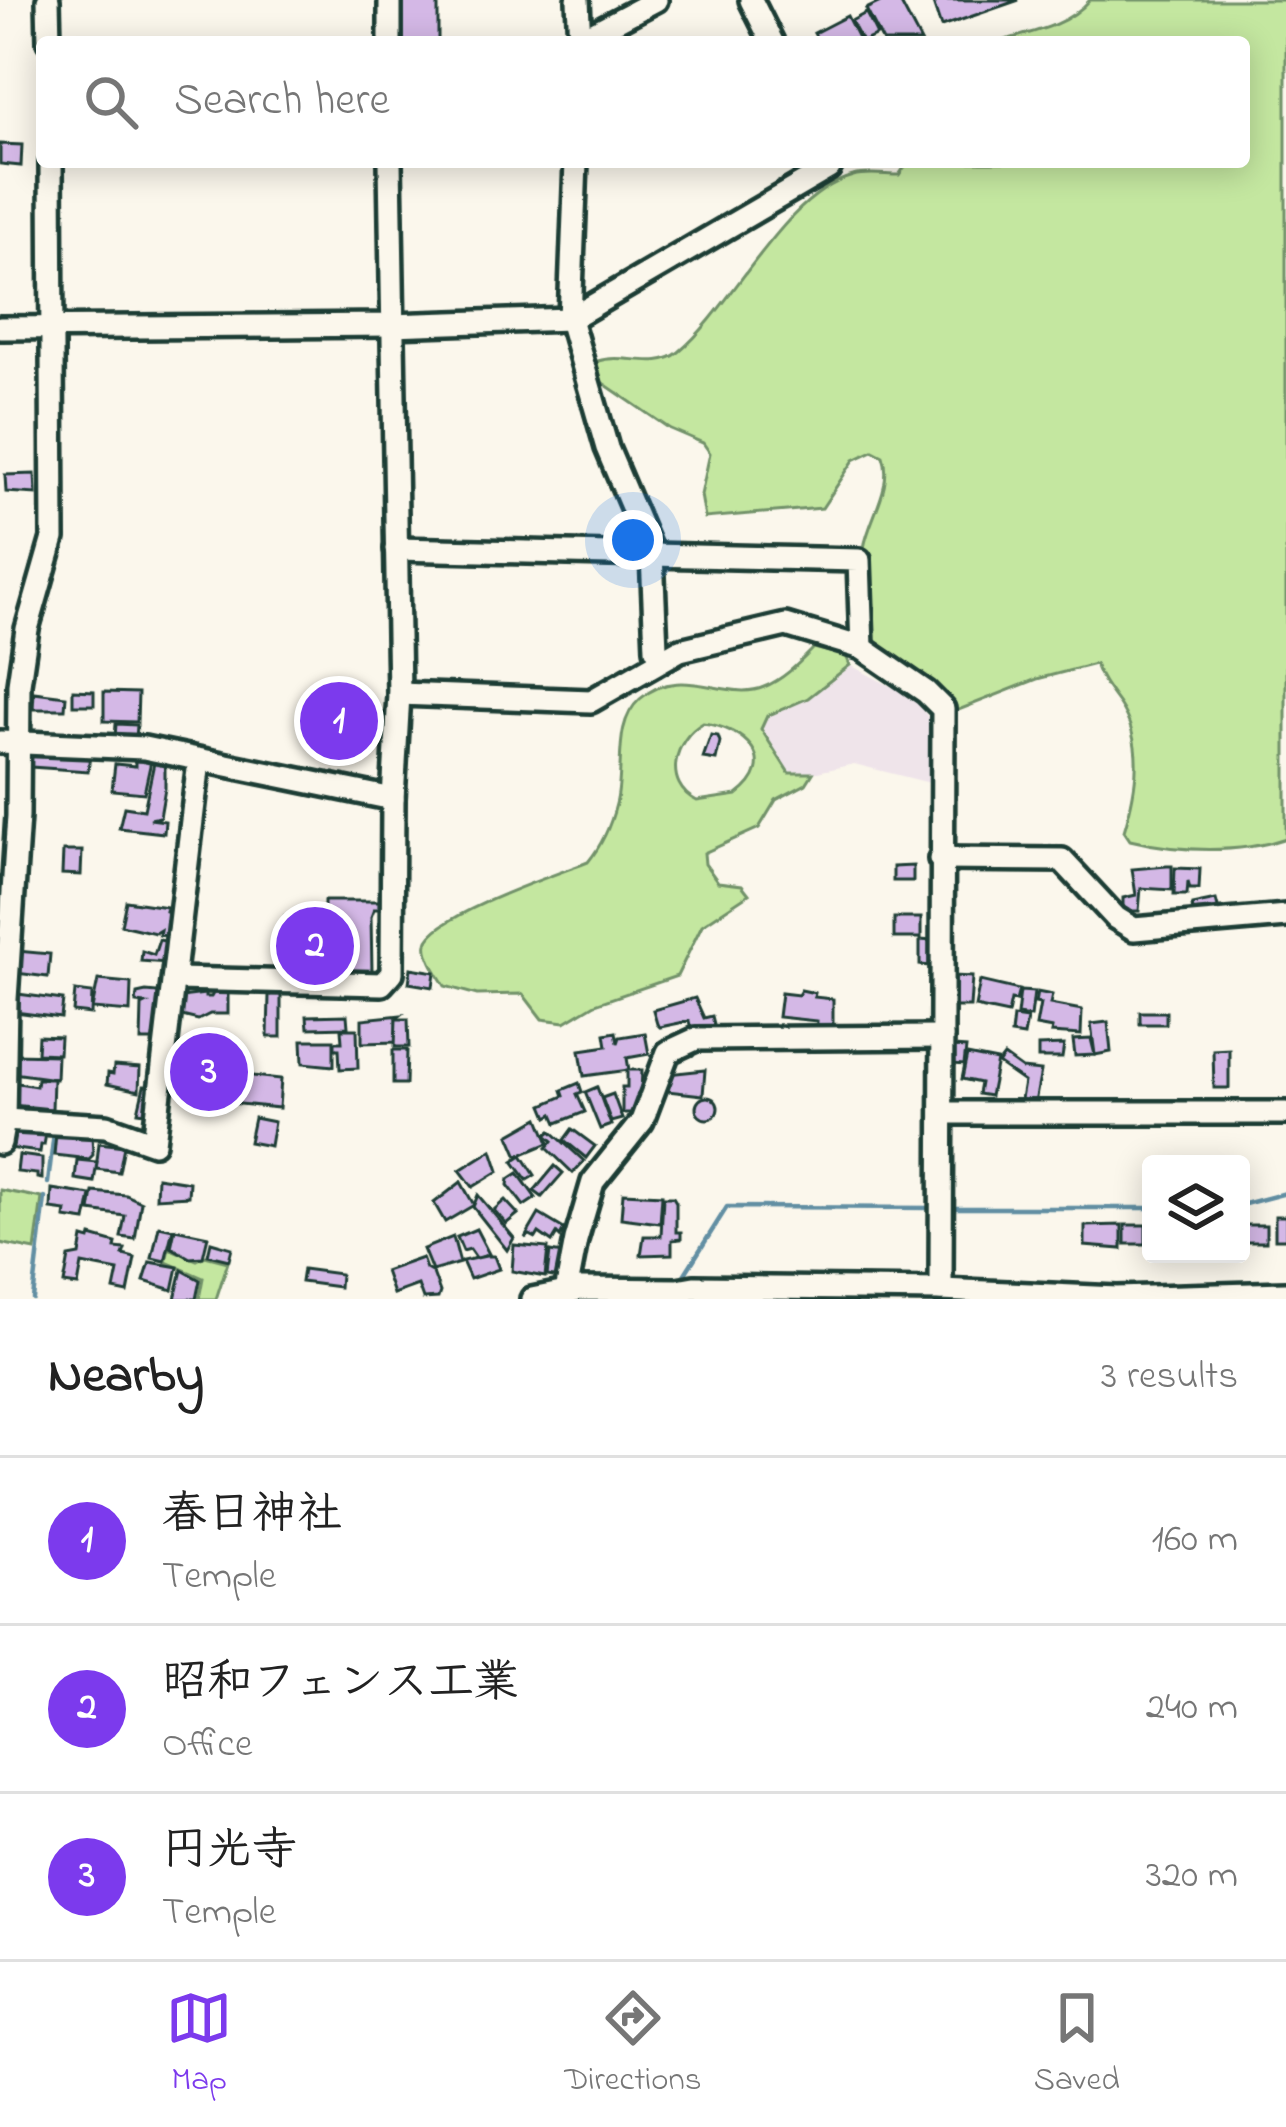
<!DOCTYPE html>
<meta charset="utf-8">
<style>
:root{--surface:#fff;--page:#f2f2f2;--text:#222;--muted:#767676;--line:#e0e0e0;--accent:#7c3aed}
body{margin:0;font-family:"Indie Flower","Klee One",sans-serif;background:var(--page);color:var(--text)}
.controls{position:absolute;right:36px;bottom:36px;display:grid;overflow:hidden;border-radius:12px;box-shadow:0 6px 30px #0003}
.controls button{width:108px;height:108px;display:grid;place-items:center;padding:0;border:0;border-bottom:3px solid var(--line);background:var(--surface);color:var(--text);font:60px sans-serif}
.you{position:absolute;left:633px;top:540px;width:42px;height:42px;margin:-30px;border:9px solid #fff;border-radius:50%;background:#1a73e8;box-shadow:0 0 0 18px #1a73e833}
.badge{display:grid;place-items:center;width:78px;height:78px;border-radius:50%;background:var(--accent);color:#fff;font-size:39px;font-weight:700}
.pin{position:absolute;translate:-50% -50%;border:6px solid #fff;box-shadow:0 3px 12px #0006}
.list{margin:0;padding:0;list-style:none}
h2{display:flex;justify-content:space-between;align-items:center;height:156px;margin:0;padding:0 48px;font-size:51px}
h2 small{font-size:39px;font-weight:400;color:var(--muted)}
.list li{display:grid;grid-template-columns:78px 1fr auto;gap:36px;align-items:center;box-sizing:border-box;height:168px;padding:0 48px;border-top:3px solid var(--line)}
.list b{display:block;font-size:45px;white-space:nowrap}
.list p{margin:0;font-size:39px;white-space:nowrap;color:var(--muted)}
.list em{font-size:39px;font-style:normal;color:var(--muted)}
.icon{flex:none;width:66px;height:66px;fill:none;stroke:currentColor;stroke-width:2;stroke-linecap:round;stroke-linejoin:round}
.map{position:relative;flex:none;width:1286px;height:1299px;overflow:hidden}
.search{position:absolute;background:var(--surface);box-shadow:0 6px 30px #0003;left:36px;right:36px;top:36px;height:132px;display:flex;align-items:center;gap:30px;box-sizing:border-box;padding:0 42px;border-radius:12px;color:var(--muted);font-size:45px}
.sheet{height:660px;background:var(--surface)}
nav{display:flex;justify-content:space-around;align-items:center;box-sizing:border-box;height:168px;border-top:3px solid var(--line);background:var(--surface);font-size:33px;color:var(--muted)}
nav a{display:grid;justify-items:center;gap:6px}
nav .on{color:var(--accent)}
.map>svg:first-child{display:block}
.built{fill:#efe4ea}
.green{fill:#c4e7a0;stroke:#72926a;stroke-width:3;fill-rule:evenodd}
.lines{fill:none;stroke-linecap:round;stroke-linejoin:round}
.stream{stroke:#628fa3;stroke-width:4.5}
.building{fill:#d4b8e6;stroke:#1f3d34;stroke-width:3}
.minor-casing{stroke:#1f3d34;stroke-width:30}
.minor{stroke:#fbf7ec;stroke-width:21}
</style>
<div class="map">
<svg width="1286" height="1299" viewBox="0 0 1286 1299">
<rect width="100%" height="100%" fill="#fbf7ec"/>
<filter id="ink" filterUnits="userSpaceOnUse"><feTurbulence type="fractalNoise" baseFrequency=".00833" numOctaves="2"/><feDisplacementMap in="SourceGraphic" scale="24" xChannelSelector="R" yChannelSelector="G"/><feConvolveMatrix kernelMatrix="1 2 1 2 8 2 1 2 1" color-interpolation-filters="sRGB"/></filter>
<g filter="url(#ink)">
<path class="built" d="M850,665l63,33 10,12 6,9 1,64 -76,-19 -41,9h-24l-4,-4 -6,-15 -14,-17 -3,-14 5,-7 41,-18z"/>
<g class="green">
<path d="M1090,0h196v838c-46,16 -108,14 -156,2l-6,-9c13,-43 21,-88 -5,-127 -10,-14 -18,-23 -24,-40l-58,15 -81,32 -28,-27 -56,-39c-3,-30 -13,-68 -8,-97 5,-30 30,-62 19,-92l-10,-5 -19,9 -32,48 -117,10 -4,-23 9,-42 -7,-10 -33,-14 -70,-48 -5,-9 3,-11c26,-9 58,10 81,-9 55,-46 104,-157 174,-176 13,-4 32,-1 46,-1l9,-13h336v-120h-246c34,-10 68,-15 92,-42z"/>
<path d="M814,648l32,8 4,9 -42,33 -41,18 -6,13 28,44h24l-7,11 -30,16 -17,28 -55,25 1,11 13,18 24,3 7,9 -47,31 -25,51 -82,28 -30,18 -23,-3 -19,-25 -46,1 -32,-9c-6,-10 -21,-31 -18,-43 5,-27 133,-70 161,-81 13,-16 23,-38 28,-58 9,-33 -4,-80 24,-105 41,-37 87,4 124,-12 20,-8 35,-24 50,-39zM703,723c41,5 79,38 34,72l-40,6c-35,-17 -23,-62 6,-78z"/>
<path d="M0,1190l42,8 -7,52 -35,-7z"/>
<path d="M169,1248l28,12 8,-4 23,6 -12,37h-17l4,-21 -37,-16z"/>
</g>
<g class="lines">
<g class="stream">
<path d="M48,1183l6,-51"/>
<path d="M1241,1205l45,-12"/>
<path d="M947,1208h204"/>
<path d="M681,1280l46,-73 208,1"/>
<path d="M33,1299l12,-101"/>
</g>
</g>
<g class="building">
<rect x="400" y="0" width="38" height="42"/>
<path d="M885,0h14l22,42h-38l-17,-33z"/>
<path d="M932,0h87l-78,27z"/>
<path d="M866,13l11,22 -15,7 -11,-21z"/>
<path d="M847,16l13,26h-41l-5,-9z"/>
<path d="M0,144l22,1 -1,21 -21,-2z"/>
<path d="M35,474l1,20 -30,-2 -1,-17z"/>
<path d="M73,690l21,1v14h-21z"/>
<path d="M34,692l32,4 -1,13h-32z"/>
<path d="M104,692l34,1 -1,29 -33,-1z"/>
<path d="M307,715l22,9 -6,14 -22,-9z"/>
<path d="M116,724l21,1 -1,14 -21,-2z"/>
<path d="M711,735l7,1 2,6 -4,18 -13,-2z"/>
<path d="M30,751l60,4 -2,16 -57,-4z"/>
<path d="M142,756l9,5 -7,32 -32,-3 3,-26 20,2v-7l6,1z"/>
<path d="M155,758l10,1v29l-5,29 -10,2 15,2 -1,12 -45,-5 5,-21 20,3z"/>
<path d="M63,851h19l-1,24 -19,-1z"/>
<path d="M913,866v15h-20v-14z"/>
<path d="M1167,866h5v24l-31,-2 -2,23h-16v-13l13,-3 -4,-26z"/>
<path d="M1175,868l25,1 -1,20h-9l-2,-7 -1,13h-13z"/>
<path d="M1216,900l4,15h-27l-1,-10z"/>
<path d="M126,901l41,6 -1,4 6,2 -6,23 -7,-1 1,-5 -5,3 -34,-8z"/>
<path d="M324,901h56v8h-6l-3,8 1,54h-51v-22h-36v-33h39z"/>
<rect x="894" y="918" width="27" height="20"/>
<path d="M159,940l11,2 -3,21 -26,-2 1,-10 12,4z"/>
<path d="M920,940l12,1v25l-12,-1z"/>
<path d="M17,951l33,3 -2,23 -32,-4z"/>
<path d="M411,968l24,4 -2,15 -24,-4z"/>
<path d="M952,976l20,1 -2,30h-19z"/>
<path d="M98,980l33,3 -1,29 -38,-3z"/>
<path d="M980,981l39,9 -3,11 -5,-1 -3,14 -33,-7z"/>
<path d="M801,990l14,3 -1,4 19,2v34l-17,-2 1,-10 -39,-4 3,-24 17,2z"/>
<path d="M75,991l17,2 -1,21 -18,-2z"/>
<path d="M1020,991l14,1 -3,25 -14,-2z"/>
<path d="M146,992l12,1 -1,14h6l-1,34h-21l1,-35 4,-2 -10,-1 1,-9z"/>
<path d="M214,992h14v22h-18l-12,6 -16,-4 -1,-19 24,-3v3h6z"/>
<path d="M1037,992l15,3 -2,9 32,6 -1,25 -30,-2 1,-4 -16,-3 4,-22 -5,-1z"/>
<path d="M18,994l45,6 -2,18 -46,-6z"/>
<path d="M269,995h12v42h-13z"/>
<path d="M695,998l9,20 8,-2 4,16 -23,5 -4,-16 -29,6 -3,-3 -4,-14z"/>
<rect x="1140" y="1012" width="26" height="12"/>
<path d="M347,1015l1,12 -40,1 -1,-12z"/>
<path d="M401,1015l-5,4 1,23 -35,1v-24z"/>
<path d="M1013,1017l14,2 -3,17 -13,-2z"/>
<path d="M396,1019h12l1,28h-14z"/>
<path d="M1108,1022l3,30 -16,3 -4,-31z"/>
<path d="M341,1029h16l1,39 -18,1 -1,-20h-4v-7h7z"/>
<path d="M616,1032l2,11 2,-6 25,-4 4,21 -22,4 2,12 -45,6 -4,-26 27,-4 -2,-12z"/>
<path d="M38,1036l22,1 -1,17 -22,-1z"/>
<path d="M1091,1039l4,16 -20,1 -2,-16z"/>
<path d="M302,1040h32v26l-31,-3z"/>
<path d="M1064,1045l-2,13h-24v-12z"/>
<path d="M953,1047l13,1 -2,17 -12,-1z"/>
<path d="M1229,1049v39h-15l-1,-38z"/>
<path d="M393,1050h14l-1,34h-13z"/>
<path d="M13,1054l44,1 -1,24 -43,-6z"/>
<path d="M219,1055l15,6 -2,16 3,-3 46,5 -2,29 -49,-5 2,-14 -6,-1 -5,11 -9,-1v3l-27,-7 4,-38 30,3z"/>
<path d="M967,1055l30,6 -7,35 -12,-2 2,-11 -18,-4z"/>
<path d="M1004,1056l18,13 19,2 -7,37 -14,-3 4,-23 -26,-18z"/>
<path d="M114,1066l26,2 -1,23 -32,-7 1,-11 5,1z"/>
<path d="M627,1070h15l-2,43h-18v-26h5z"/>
<path d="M705,1070l-2,25 -36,-4v-17z"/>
<path d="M37,1079h16l-1,30 -40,-4v-23l24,4z"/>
<path d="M579,1083l3,9 -5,2 8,18 -28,11 -4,-9 -5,3 -5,-12 21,-9 -2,-6z"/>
<path d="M144,1086l12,1 -4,27 -14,-2z"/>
<path d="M597,1087l14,38 -11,4 -15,-37z"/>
<path d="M613,1094l9,25 -11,3 -9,-24z"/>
<circle cx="707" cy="1108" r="11"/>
<path d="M254,1118l20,4 -4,24 -21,-4z"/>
<path d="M539,1118l10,25 -31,13 -9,-21z"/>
<path d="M572,1129l23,17 -9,12 -22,-18z"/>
<path d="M10,1130l36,4 -2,11h-3l-1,7 -32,-4z"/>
<path d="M551,1131l33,30 -11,12 -26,-25 6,-7 -7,-6z"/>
<path d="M56,1133l36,2 1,20 -4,4 -35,-4z"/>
<path d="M99,1143l25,3 -5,26 -23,-3z"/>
<path d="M492,1150l7,21 -26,16 -13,-17z"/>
<path d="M19,1155l23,3v21l-5,-1v-4l-20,-2z"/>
<path d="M522,1155l13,20 -8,5 -14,-19z"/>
<path d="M77,1160l20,2 -3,20 -19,-3z"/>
<path d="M555,1166l8,7 -21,24 -8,-6z"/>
<path d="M518,1173l18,25 -12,8 -16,-21 1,-6z"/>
<path d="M157,1177l32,5 -1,14 -32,2z"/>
<path d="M461,1182l13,23 -29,17 -11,-19z"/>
<path d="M52,1189l39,6 -5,26 -21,-3 1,-7 -15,-2z"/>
<path d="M93,1192l33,3 15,7 -6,37 -14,-2 4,-21 -35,-5z"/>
<path d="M623,1193l39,2 -2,28 -39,-5z"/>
<path d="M478,1195l36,43 -7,12 -34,-43z"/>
<path d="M663,1197h10l3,5v30h5v7l-9,1v14l-31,1 3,-19h17z"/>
<path d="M505,1200l13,14 -12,10 -12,-14z"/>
<path d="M539,1214l25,15 -4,8 -3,-3 -5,8 -13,-9 -3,5 -6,-3 -5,3z"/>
<rect x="1275" y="1216" width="11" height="23"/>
<path d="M1122,1225v24l-37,-3v-20z"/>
<rect x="1125" y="1225" width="21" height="19"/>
<rect x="1241" y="1225" width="25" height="17"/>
<path d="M159,1226l14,3 -8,32 -13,-3z"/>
<path d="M175,1229l33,7 -5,21 -13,1 -19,-11z"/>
<path d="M476,1229l13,25 -12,5 -7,-10 -7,2 -6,-14z"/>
<path d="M91,1236l25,7 -1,5 10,1 -2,6 12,3 -7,35 -14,-3 4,-19 -36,-7 -4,22 -14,-2 5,-27 11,-2 3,-17 7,2z"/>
<path d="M453,1237l7,26 -28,8 -9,-22z"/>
<path d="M211,1242l21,6 -3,12 -21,-5z"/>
<path d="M514,1245l34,3 -3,29 -33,-6z"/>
<path d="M550,1252l13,2 -2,24 -14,-2z"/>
<path d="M486,1256h8l5,13 -29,10 -8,-18z"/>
<path d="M422,1258l4,11 7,4 7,19 -2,6 -15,1 -5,-14 -25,9 -8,-23z"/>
<path d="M150,1262l28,5 -5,23 -29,-9z"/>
<path d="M303,1269l37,5 -1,13 -38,-5z"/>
<path d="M182,1270l18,10 -4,19h-21z"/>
</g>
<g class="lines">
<defs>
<g id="minor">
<path d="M48,0l1,42"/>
<path d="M390,0v42"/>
<path d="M578,0l2,42"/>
<path d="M751,0l21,42"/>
<path d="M580,40l76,-40"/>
<path d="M576,162l-6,157 37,129 45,106 4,95 5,9"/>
<path d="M0,328l391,-3 179,-6 259,-151 3,-6"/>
<path d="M396,549l463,11 3,88"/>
<path d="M399,694l192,7 89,-51 106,-25 76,23 64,44 17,17 -2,581"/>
<path d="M0,742l144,6 249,51"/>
<path d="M940,859l122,1 54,58 18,11 152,-13"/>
<path d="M176,979l206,5 10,-11 1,-174 6,-105 -9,-532"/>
<path d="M943,1113h343"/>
<path d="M4,1120l102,6 48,17 45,-382"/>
<path d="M0,1143l4,-23 2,-121 12,-183 1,-132 8,-55 26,-91 -2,-376"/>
<path d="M566,1292l10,-52 17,-58 49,-61 26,-69 28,-13 246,-2"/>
<path d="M532,1299l49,-10 96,1 17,-3 247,3 176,8 169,-5"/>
</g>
</defs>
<use href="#minor" class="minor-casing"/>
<use href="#minor" class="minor"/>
</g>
</g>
</svg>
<div class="controls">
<button><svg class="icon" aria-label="layers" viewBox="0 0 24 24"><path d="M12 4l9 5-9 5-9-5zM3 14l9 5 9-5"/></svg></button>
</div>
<div class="you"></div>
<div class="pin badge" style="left:339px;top:721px">1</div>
<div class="pin badge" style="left:315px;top:946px">2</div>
<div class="pin badge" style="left:209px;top:1072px">3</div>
<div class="search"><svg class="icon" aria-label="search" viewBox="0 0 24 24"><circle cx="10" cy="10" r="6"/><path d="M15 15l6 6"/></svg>Search here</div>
</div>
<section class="sheet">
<h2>Nearby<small>3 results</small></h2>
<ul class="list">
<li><span class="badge">1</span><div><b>春日神社</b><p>Temple</p></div><em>160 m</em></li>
<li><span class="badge">2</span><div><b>昭和フェンス工業</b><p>Office</p></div><em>240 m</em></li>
<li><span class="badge">3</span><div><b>円光寺</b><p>Temple</p></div><em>320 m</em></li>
</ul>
</section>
<nav>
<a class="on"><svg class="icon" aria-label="map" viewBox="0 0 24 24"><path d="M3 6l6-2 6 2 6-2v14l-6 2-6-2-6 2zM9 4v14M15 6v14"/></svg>Map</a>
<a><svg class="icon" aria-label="directions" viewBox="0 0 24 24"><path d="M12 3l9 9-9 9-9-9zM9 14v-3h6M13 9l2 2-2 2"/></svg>Directions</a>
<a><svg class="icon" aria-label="saved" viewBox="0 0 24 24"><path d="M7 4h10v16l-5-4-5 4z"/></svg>Saved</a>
</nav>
